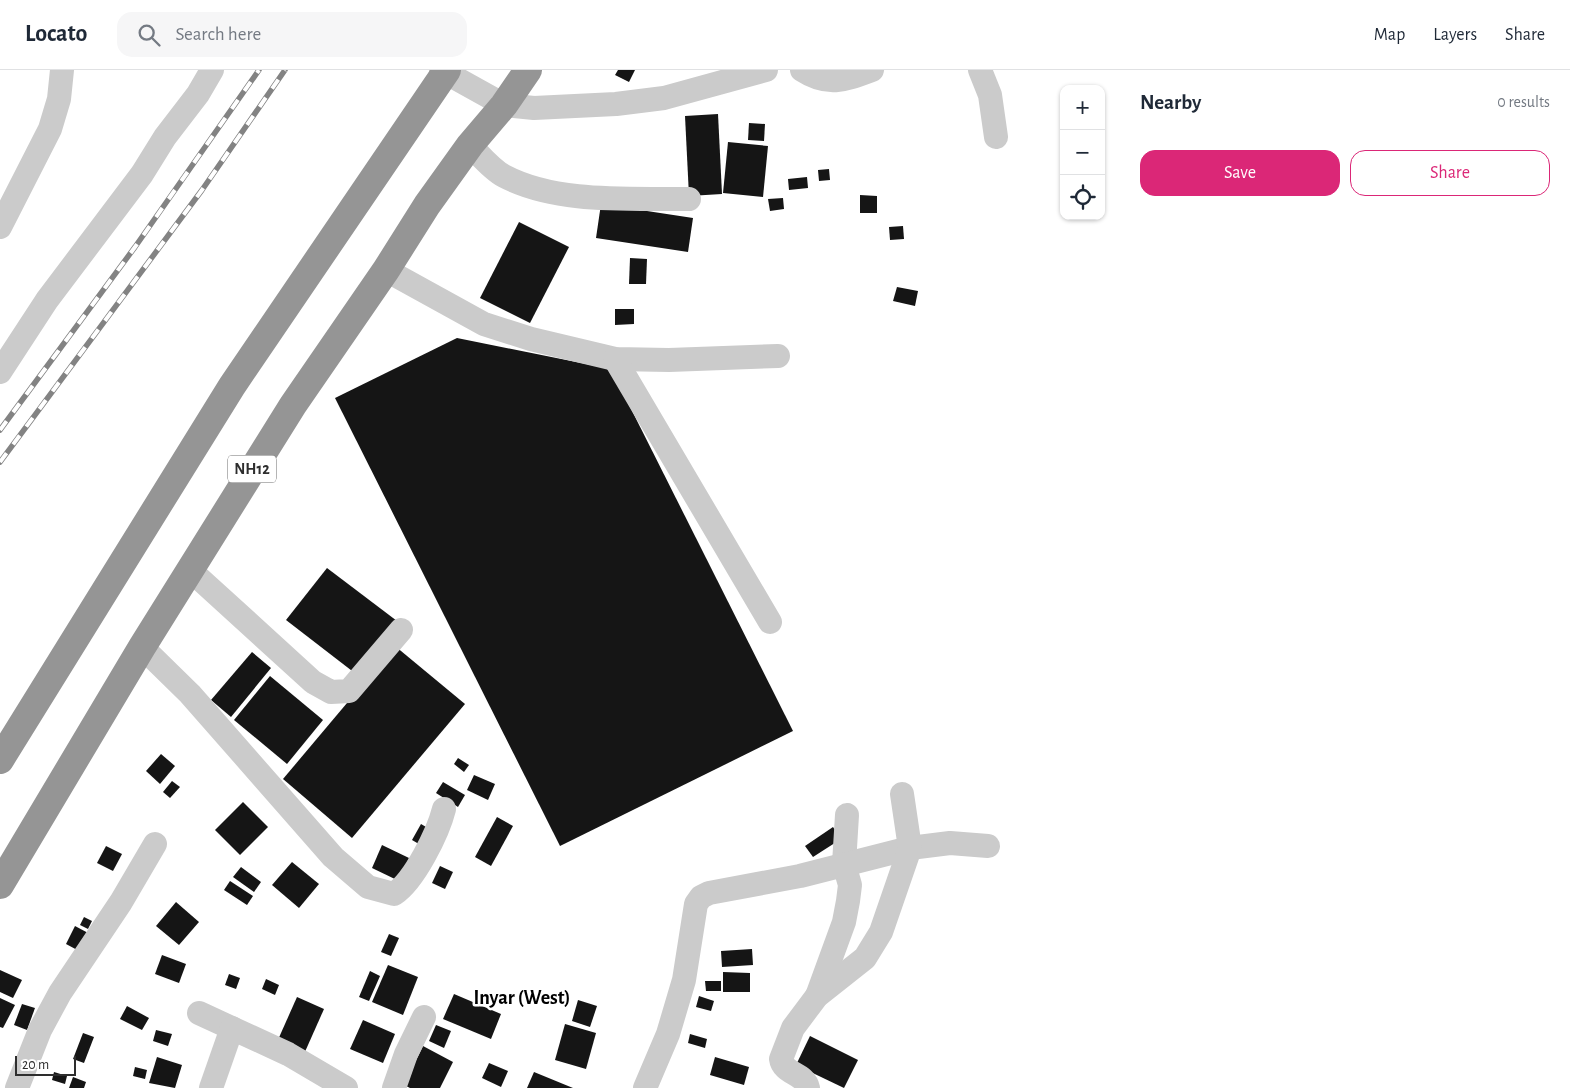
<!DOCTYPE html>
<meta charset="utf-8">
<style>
:root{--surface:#fff;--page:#f6f6f7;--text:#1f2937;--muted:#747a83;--line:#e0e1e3;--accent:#db2777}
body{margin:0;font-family:"Alegreya Sans",sans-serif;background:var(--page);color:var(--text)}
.controls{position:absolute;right:15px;top:15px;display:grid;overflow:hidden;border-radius:10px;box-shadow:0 1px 4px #0004}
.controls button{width:45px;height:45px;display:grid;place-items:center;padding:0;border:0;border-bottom:1px solid var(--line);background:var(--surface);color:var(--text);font:25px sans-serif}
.scale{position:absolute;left:15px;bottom:12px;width:61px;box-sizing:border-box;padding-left:5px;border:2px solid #2e2e2e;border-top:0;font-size:14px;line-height:18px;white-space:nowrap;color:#2e2e2e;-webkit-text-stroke:4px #fff;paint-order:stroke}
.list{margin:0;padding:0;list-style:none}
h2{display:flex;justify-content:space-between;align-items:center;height:65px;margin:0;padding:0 20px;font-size:21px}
h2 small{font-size:16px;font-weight:400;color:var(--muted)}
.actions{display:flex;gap:10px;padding:15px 20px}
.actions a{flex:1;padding:11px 0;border:1px solid var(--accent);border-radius:15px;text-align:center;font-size:18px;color:var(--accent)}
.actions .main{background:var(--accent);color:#fff}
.icon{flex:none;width:28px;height:28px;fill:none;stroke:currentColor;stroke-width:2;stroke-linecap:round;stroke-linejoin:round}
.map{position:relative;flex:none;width:1120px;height:1018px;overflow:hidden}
header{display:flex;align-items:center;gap:30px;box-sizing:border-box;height:70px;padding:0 25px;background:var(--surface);border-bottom:1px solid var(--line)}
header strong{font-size:24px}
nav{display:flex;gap:28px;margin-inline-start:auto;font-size:18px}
.search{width:350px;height:45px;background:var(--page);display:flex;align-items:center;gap:12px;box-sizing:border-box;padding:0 18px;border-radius:15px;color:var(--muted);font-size:19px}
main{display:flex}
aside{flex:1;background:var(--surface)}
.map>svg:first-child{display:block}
.building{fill:#151515}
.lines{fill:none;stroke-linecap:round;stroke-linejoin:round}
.minor{stroke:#cbcbcb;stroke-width:24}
.highway{stroke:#959595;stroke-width:28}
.rail-casing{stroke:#838383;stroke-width:5.5}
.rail{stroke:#fff;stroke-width:4;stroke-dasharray:11;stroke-linecap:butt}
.labels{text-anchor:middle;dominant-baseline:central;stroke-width:5;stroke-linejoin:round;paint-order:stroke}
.shield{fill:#fff;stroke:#6d6d6d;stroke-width:1}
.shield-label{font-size:16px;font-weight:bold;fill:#2e2e2e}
.quarter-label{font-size:20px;font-weight:bold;fill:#000;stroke:#fff}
</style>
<header>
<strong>Locato</strong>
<div class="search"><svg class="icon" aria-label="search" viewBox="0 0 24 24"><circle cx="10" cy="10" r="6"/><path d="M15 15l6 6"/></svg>Search here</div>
<nav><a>Map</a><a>Layers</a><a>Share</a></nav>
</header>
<main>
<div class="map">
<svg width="1120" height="1018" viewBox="0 0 1120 1018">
<rect width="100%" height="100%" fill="#fff"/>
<g class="building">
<path d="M618,0h17l-6,12 -14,-7z"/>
<path d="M718,44l4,80 -33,2 -4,-80z"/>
<path d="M749,53l16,1 -1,17 -16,-1z"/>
<path d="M728,72l40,4 -5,51 -40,-4z"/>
<path d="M829,99l1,11 -11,1 -1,-11z"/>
<path d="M807,107l1,11 -19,2 -1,-11z"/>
<path d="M860,125l17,1v17h-17z"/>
<path d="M783,128l1,11 -14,2 -2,-12z"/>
<path d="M601,134l92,14 -5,34 -92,-14z"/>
<path d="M519,152l50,25 -39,76 -50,-25z"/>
<path d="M903,156l1,13 -14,1 -1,-13z"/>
<path d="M630,188l17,1 -1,25h-17z"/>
<path d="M897,217l21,4 -3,15 -22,-5z"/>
<path d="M615,239h19v15l-19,1z"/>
<path d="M457,268l154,31 182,362 -233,115 -225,-448z"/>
<path d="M327,498l70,53 -41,53 -70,-54z"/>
<path d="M395,576l70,58 -113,134 -69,-59z"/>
<path d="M252,582l19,16 -40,49 -20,-17z"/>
<path d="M270,606l53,44 -36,44 -53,-44z"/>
<path d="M161,684l14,12 -15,18 -14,-13z"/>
<path d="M458,688l11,7 -5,7 -10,-8z"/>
<path d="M474,705l21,9 -7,16 -21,-10z"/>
<path d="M172,711l8,6 -10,11 -7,-6z"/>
<path d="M443,712l22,13 -7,12 -22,-14z"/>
<path d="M243,732l25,25 -28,28 -25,-25z"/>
<path d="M497,747l16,9 -22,40 -16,-9z"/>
<path d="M421,754l12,7 -9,16 -12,-7z"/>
<path d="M833,757l8,12 -28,18 -8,-11z"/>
<path d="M382,775l27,13 -10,23 -27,-13z"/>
<path d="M106,776l16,8 -9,17 -16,-8z"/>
<path d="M292,792l27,22 -20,24 -27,-23z"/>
<path d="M440,796l13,6 -8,17 -13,-6z"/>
<path d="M241,797l20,15 -7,10 -21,-15z"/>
<path d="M230,811l23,15 -6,9 -23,-15z"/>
<path d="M176,832l23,20 -20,23 -23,-19z"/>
<path d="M84,847l8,4 -4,8 -8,-4z"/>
<path d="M75,856l15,8 -9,18 -15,-8z"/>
<path d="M389,864l10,4 -8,18 -10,-4z"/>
<path d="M752,879l1,16 -31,2 -1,-16z"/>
<path d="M162,885l24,9 -7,19 -24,-9z"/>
<path d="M388,895l30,12 -15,38 -31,-13z"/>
<path d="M0,900l22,10 -9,18 -13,-6z"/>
<path d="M370,901l10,5 -11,25 -10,-4z"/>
<path d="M723,902l27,1v19h-27z"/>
<path d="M229,904l11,4 -4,11 -11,-4z"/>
<path d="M266,909l13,6 -4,10 -13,-6z"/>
<path d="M705,911h16v10h-15z"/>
<path d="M454,924l47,20 -10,25 -48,-20z"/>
<path d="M699,926l15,5 -3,10 -15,-4z"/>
<path d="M297,927l27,12 -20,45 -27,-12z"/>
<path d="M0,928l15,7 -12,23 -3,-1z"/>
<path d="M578,930l19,6 -7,21 -18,-6z"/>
<path d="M22,934l13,4 -8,22 -13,-5z"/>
<path d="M127,936l22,12 -7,12 -22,-11z"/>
<path d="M363,950l32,14 -12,29 -33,-14z"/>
<path d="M565,954l31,9 -10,36 -31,-9z"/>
<path d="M436,955l15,6 -7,17 -15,-7z"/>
<path d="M156,960l16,4 -4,12 -15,-5z"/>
<path d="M83,963l11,4 -10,26 -11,-4z"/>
<path d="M690,964l17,5 -2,9 -17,-5z"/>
<path d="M810,966l48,24 -14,28 -48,-23z"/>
<path d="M423,976l30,16 -13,26h-30l-6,-3z"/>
<path d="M157,987l25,8 -7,23 -26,-5z"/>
<path d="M715,987l34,10 -5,18 -34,-10z"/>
<path d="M489,993l19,8 -7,16 -19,-9z"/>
<path d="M135,997l12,3 -2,9 -12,-3z"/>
<path d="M54,1002l13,4 -2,8 -13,-4z"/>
<path d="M534,1002l39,16h-46z"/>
<path d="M73,1007l13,5 -2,6h-15z"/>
</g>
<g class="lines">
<g class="minor">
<path d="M441,0l63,35 30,3 82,-4 48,-6 102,-28"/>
<path d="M802,0c26,17 43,10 70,0"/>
<path d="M980,0l10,25 6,42"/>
<path d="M470,75c10,10 21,24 34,31 53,28 127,22 185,23"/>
<path d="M0,157l50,-98 9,-30 3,-29"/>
<path d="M386,200l98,54 47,15 84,20 54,1 109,-4"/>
<path d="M615,289l155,263"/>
<path d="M0,302l47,-72 95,-126 23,-37 33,-43 14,-24"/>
<path d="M190,500l123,112 18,10 18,-1 52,-61"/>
<path d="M142,577l48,47 143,163 35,30 26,7c20,-13 44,-61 50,-85"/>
<path d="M817,926l27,-74 4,-21 2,-16 -6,-21 3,-49"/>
<path d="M199,943l89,41 58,34"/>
<path d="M17,1018l23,-58 20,-37 61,-91 34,-58"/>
<path d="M211,1018l21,-60"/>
<path d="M394,1018l12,-34 18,-37"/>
<path d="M645,1018l23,-54 16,-54 12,-76 5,-7 8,-4 91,-17 110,-28 40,-5 38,3"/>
<path d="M808,1018c-3,-15 -25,-14 -27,-29l12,-31 24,-32 48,-38 16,-26 29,-84 -8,-54"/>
</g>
<g class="highway">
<path d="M0,690l232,-374 215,-316"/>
<path d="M0,815l142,-238 151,-242 93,-135 41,-65 43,-60 34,-40 24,-35"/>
</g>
<defs>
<g id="rail">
<path d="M0,360l135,-183 124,-177"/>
<path d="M0,392l202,-272 83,-120"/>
</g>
</defs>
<use href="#rail" class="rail-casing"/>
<use href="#rail" class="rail"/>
</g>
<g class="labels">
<rect class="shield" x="228" y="385.5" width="48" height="27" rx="4"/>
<g class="shield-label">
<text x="252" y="399">NH12</text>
</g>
<g class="quarter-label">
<text x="522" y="928">Inyar (West)</text>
</g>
</g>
</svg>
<div class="controls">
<button>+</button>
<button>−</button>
<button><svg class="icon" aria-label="locate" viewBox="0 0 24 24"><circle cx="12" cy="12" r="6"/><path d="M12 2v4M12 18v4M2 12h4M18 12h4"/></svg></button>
</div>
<div class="scale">20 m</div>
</div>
<aside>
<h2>Nearby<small>0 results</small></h2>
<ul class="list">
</ul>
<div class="actions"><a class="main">Save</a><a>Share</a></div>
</aside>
</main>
